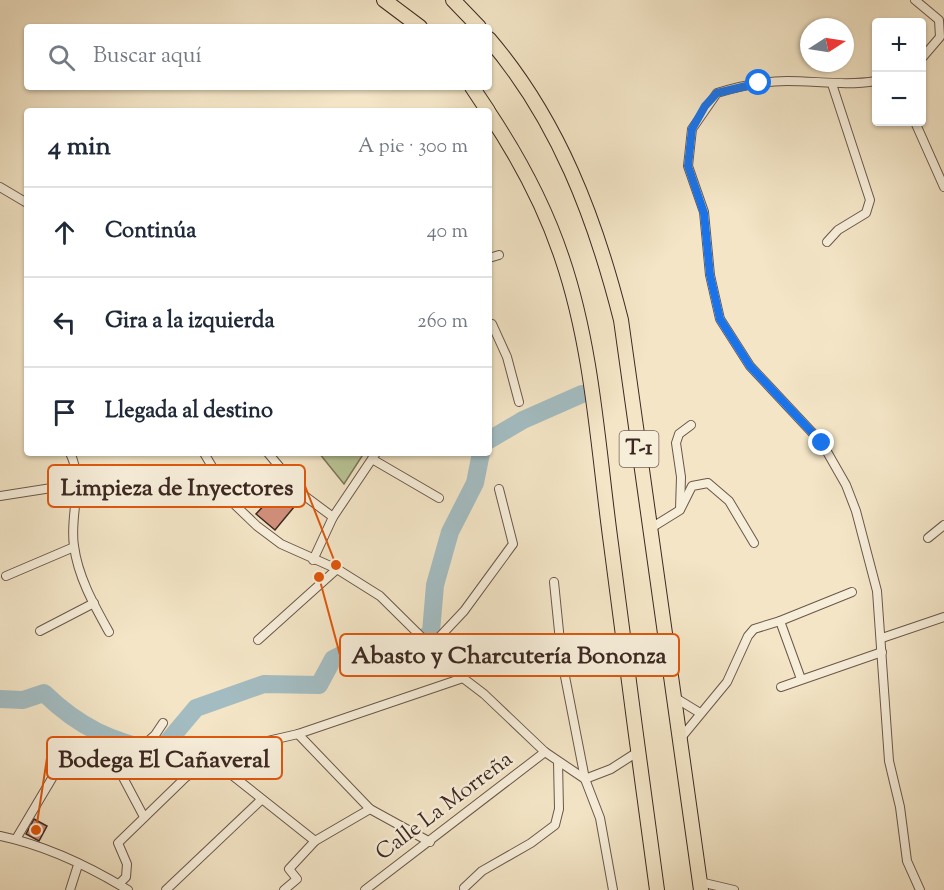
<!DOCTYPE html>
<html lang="es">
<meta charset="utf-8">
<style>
:root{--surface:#fff;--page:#f6f6f7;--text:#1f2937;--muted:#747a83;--line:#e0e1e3}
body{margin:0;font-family:"Sorts Mill Goudy",serif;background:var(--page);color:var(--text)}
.controls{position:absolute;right:18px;top:18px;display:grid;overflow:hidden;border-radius:6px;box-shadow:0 2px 4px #0004}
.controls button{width:54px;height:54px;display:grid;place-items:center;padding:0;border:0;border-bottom:2px solid var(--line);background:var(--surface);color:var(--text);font:30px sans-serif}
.compass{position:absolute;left:800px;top:18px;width:54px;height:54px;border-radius:50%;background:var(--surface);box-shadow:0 2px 4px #0004;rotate:78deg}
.stop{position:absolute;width:18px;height:18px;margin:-14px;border:4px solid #1a73e8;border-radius:50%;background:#fff}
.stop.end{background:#1a73e8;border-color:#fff;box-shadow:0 2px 6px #0008}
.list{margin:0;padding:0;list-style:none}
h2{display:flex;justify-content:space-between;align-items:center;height:78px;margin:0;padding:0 24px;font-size:26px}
h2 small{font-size:20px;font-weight:400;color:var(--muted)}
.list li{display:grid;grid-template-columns:39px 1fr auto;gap:18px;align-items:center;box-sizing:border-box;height:90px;padding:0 24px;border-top:2px solid var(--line)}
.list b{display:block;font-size:22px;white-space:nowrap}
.list em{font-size:20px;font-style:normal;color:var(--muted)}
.icon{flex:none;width:33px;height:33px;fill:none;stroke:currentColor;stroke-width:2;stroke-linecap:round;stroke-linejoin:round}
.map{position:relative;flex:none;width:944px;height:890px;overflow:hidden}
.search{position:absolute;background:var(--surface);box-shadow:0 2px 4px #0004;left:24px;top:24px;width:468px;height:66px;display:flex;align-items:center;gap:15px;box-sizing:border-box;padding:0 21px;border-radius:6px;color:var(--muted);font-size:22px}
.panel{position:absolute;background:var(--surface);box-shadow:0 2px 4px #0004;left:24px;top:108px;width:468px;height:348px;border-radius:6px}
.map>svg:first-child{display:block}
.green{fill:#b9c596;stroke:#7a765c;stroke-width:1.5}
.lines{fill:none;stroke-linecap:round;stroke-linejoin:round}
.river{stroke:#a3bcc1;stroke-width:18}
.building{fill:#d18f7a;stroke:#3c2822;stroke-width:1.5}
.street-casing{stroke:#6a574b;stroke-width:10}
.highway-casing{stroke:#3c2822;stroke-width:16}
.street{stroke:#f7eeda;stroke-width:8}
.highway{stroke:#f3e5c6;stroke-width:14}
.route{stroke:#1a73e8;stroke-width:8}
.labels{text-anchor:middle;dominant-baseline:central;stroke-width:5;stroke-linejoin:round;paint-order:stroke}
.shield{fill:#f7eeda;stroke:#746359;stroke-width:1.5}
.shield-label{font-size:21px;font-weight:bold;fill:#3c2822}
.street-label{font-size:22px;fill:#3c2822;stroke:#f7eeda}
.leader{fill:none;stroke:#df570d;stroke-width:2}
.callout-dot{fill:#df570d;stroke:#f7eeda;stroke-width:2}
.callout{fill:#f7eeda;stroke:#df570d;stroke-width:2}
.callout-label{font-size:24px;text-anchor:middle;font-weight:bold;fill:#3c2822}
</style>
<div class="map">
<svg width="944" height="890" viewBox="0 0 944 890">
<rect width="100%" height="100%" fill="#f3e5c6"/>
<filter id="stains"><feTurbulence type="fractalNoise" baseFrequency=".00333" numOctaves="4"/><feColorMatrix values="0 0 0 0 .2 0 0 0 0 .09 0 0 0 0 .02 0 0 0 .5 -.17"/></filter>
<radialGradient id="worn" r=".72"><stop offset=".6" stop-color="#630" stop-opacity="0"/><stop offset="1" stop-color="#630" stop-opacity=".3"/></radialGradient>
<path class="green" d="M319,453h45l-20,31z"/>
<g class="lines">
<g class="river">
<path d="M489,440l34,-20 59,-26"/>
<path d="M0,699l23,1 21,-7c36,35 67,48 115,59l37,-44 68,-24 55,1 14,-26 26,-13 20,5 32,-1 20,-18 4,-47 15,-53 25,-49 6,-30"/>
</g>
</g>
<g class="building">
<path d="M282,486l17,15 -24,29 -19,-16z"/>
<path d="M34,819l13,7 -8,15 -13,-7z"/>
</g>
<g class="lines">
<defs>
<g id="street">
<path d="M915,0l24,20 1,17 -18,21"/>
<path d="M876,81c-30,5 -59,0 -89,0 -25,0 -47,5 -70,12l-25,36 -4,37 16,46 6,63 10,44 30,47 72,77 24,42 10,26 21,80 12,170 11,46 7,54 13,29"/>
<path d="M915,122l29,65"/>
<path d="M0,187l27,16"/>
<path d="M827,242l11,-12 28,-17 4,-13 -38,-116"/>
<path d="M489,258l10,-3"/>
<path d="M489,325l3,-1 15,33 12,45"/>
<path d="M70,453c15,30 -1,62 4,93 4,31 20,59 35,86"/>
<path d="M204,453l30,51 23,22 24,18 56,25 43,27 83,82 21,16 61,58 40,27"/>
<path d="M268,453l34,41 31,23"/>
<path d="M372,459l67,39"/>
<path d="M0,496l77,-12"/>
<path d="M680,509l1,-32 -5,-34 3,-9 12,-9"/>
<path d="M651,528l29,-18 12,-24 16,-3 21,18 25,42"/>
<path d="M928,538l16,-13"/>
<path d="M313,560l20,-43 43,-64"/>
<path d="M6,576l68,-29"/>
<path d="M554,582l8,79 23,118 15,39 13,72"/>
<path d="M40,631l54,-28"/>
<path d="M882,638l62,-21"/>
<path d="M258,640l79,-71"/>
<path d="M430,647l34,-36 49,-67 -14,-55"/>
<path d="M801,679l-21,-58 72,-29"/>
<path d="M781,687l101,-35"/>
<path d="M674,697l26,16"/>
<path d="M298,734l72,75 60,33"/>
<path d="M680,739l47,-57 21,-46 6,-7 26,-8"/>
<path d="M213,760l102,81 55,-32"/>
<path d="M585,779l26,-10 28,-18"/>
<path d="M144,817l-26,-49 37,-33 8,-12"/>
<path d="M0,836c44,9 90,31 128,54"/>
<path d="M16,839l51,-86"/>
<path d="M700,882l34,8"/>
<path d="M119,884l7,-7 1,-13 -9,-21 68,-66 27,-17 29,-13 56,-13 165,-56"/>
<path d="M464,888l18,-17 49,-28 24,-18 4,-16 -1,-47"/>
<path d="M70,890l8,-25"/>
<path d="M166,890l95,-90"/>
<path d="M284,890l13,-11 -8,-10 26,-28"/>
<path d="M365,890l180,-138"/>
</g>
<g id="highway">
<path d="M384,0l36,27"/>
<path d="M453,0l26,27"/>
<path d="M489,39c69,81 106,178 132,281l80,570"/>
<path d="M472,87l16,24"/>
<path d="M489,113c30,45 56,94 73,145 31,91 36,191 49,286 15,115 30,231 46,346"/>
</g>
</defs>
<use href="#street" class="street-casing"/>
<use href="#highway" class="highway-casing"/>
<use href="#street" class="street"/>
<use href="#highway" class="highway"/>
</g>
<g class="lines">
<path class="route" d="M759,83l-42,10 -12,13 -13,23 -4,37 16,47 6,62 10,44 30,47 72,77"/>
</g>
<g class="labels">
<rect class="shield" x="619.5" y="431" width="39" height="36" rx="4.5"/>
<g class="shield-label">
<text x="639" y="449">T-1</text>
</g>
<g class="street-label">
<text transform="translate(445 807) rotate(-37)">Calle La Morreña</text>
</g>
</g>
<path class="leader" d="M336 565L305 486M319 577L340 655M36 830L47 758"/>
<g class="callout-dot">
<circle cx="336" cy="565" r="6"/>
<circle cx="319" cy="577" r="6"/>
<circle cx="36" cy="830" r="6"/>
</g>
<g class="callout">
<rect x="48" y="465" width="257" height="42" rx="6"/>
<rect x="340" y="634" width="339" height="42" rx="6"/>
<rect x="47" y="737" width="235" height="42" rx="6"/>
</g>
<g class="callout-label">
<text x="177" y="495">Limpieza de Inyectores</text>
<text x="509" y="663">Abasto y Charcutería Bononza</text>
<text x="164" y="767">Bodega El Cañaveral</text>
</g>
<rect width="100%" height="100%" filter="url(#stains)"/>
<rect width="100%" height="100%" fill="url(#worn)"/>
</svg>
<div class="controls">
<button>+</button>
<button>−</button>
</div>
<svg class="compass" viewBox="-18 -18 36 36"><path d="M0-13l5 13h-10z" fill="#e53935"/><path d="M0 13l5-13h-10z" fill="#747a83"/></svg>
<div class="stop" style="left:759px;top:83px"></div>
<div class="stop end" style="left:822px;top:443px"></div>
<div class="search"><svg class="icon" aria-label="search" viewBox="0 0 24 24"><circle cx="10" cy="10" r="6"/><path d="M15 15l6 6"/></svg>Buscar aquí</div>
<section class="panel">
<h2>4 min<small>A pie · 300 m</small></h2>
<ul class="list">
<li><svg class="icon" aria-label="ahead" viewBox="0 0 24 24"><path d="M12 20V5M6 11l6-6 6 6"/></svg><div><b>Continúa</b></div><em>40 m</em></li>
<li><svg class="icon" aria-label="left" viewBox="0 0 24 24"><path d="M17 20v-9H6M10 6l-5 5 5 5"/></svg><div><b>Gira a la izquierda</b></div><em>260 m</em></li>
<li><svg class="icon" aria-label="arrive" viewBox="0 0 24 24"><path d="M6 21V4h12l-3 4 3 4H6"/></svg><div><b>Llegada al destino</b></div></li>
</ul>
</section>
</div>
